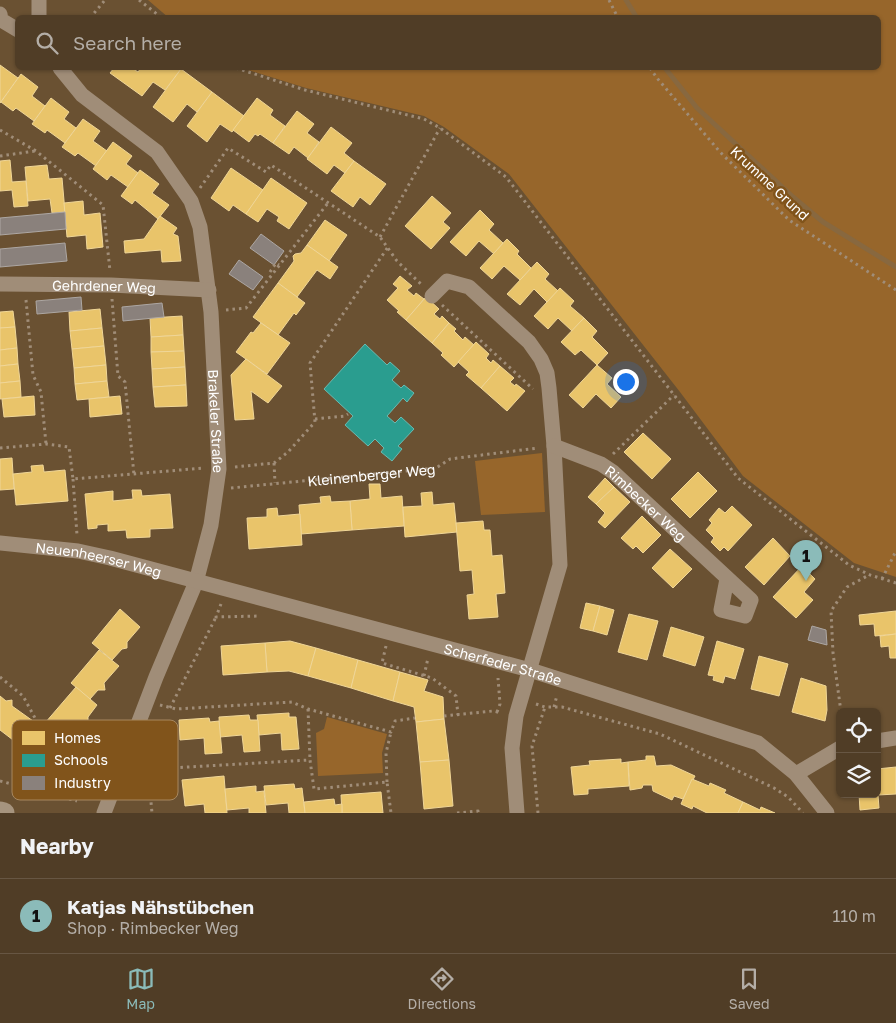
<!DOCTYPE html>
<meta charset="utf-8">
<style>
:root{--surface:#503d26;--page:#5a4832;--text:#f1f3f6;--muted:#b4aea7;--line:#675643;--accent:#8bbbb9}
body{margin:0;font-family:"Golos Text",sans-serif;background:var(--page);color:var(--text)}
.controls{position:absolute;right:15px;bottom:15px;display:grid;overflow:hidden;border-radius:8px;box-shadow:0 1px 4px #0004}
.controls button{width:45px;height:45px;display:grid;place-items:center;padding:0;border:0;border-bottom:1px solid var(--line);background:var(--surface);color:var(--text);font:25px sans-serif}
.you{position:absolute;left:625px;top:381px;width:18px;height:18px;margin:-12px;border:4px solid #fff;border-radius:50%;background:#1a73e8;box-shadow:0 0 0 8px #1a73e833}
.badge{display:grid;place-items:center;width:32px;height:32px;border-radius:50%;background:var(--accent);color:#111;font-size:16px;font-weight:700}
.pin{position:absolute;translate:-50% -41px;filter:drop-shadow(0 1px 2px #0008)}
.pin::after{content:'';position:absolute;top:26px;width:18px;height:15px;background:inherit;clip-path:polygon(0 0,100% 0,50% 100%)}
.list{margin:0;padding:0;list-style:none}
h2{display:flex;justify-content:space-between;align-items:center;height:65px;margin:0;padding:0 20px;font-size:21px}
h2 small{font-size:16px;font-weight:400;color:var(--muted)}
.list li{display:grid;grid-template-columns:32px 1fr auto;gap:15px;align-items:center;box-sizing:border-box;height:75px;padding:0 20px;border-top:1px solid var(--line)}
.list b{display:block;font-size:19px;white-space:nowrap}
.list p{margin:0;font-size:16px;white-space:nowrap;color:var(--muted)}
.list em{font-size:16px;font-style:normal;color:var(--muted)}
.icon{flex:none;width:28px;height:28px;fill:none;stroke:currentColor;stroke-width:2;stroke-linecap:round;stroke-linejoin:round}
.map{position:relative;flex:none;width:896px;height:813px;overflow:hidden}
.search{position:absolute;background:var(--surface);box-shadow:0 1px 4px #0004;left:15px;right:15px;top:15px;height:55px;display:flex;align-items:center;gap:12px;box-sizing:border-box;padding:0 18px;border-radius:8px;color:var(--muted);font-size:19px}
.sheet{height:140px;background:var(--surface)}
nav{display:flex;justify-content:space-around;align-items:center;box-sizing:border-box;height:70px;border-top:1px solid var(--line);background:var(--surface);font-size:14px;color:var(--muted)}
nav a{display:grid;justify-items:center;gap:2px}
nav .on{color:var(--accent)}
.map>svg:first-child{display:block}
.green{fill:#97662b}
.homes{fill:#e9c46a;stroke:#f0d697}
.schools{fill:#2a9d8f;stroke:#6abab1}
.industry{fill:#8a817c;stroke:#ada7a3}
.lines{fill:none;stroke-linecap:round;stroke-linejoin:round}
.stream{stroke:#88683f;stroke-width:5}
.path{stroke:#a08d78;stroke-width:3;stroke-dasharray:2.5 4;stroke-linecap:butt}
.street{stroke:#a08d78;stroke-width:15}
.secondary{stroke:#a6947e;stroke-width:21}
.labels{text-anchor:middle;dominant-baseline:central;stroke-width:5;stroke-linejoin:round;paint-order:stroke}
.street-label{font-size:14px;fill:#fff;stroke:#81541b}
.key{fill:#81541b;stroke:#a7875f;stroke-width:1}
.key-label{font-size:14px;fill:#fff}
</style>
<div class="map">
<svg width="896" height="813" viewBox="0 0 896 813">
<rect width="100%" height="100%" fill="#6a5132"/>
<g class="green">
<path d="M148,0h748v577l-42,-14 -111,-87 -63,-84 -171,-218 -65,-47 -20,-11 -118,-28 -64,-20h636v-50h-709z"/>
<path d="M542,453l3,59 -64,3 -6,-54z"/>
<path d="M327,717l60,17 -5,19 1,20 -65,3 -2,-43 8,-4z"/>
</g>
<g class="homes">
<path d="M0,65l18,13 -18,25z"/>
<path d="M114,68h18l6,4 3,-4 40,1 -16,21 -12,-8 -11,14 -32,-23z"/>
<path d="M181,69l31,23 -15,20 -10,-8 -14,18 -20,-15z"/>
<path d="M21,74l17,13 -6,9 13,10 -11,15 -18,-13 -3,3 -12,-9z"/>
<path d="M212,92l32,24 -12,16 -12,-8 -13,18 -20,-16z"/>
<path d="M51,98l18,14 -5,7 12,9 -11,15 -18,-13 -2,3 -13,-9z"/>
<path d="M257,98l16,12 -3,5 15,11 -12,17 -13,-9 -2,2 -3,-2 -6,8 -16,-12z"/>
<path d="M297,111l17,13 -7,9 12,9 -11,16 -14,-11 -5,7 -16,-11z"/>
<path d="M83,119l17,12 -7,10 14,10 -11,15 -18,-13 -3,3 -13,-9z"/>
<path d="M331,127l21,16 -8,10 10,8 -9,12 -11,-8 -7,9 -20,-15z"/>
<path d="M113,142l19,14 -6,8 12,9 -10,14 -17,-12 -4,5 -14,-11z"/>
<path d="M10,160l2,22 14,-1 2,25 -14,1 -2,-17 -12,1v-30z"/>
<path d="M354,161l32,23 -16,21 -10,-8 -7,10 -22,-16z"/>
<path d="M47,165l2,14 13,-1 3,34 -13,1 -2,-14 -22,2 -3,-34z"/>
<path d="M231,168l32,22 -17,24 -13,-9 -4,6 -18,-13z"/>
<path d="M140,170l19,14 -7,9 17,12 -11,14 -23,-19 -3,4 -11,-8z"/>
<path d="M271,178l36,25 -18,26 -12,-8 2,-4 -12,-8 -9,13 -12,-8z"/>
<path d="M432,196l19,17 -8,9 7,6 -19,21 -26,-23z"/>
<path d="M83,201l1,14 16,-2 3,34 -16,2 -1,-14 -19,2 -3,-34z"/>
<path d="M480,210l14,14 -5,6 14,13 -9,11 -15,-13 -13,15 -16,-14z"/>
<path d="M160,216l17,12 -4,6 5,2 3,25 -19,1 -1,-12 -36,3 -1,-12 20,-2z"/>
<path d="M325,220l22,15 -18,26 -22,-16z"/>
<path d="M507,239l12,12 -2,3 14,14 -11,12 -16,-14 -12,13 -12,-11z"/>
<path d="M307,245l31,22 -8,12 -13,-9 -20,27 -19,-14 16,-22 -1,-5 2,-2 6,-1z"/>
<path d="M537,262l12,12 -4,5 13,12 -11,11 -13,-13 -14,16 -13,-11z"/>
<path d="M400,276l12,10 -5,4 7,6 2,-3 8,6 -18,21 -9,-8 2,-1 -12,-11 11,-12 -5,-4z"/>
<path d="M278,283l27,20 -9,12 -2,-2 -16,22 -25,-18z"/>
<path d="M560,288l14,13 -4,5 14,12 -12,13 -14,-13 -10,11 -14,-13z"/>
<path d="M426,297l13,12 -5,5 6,5 2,-3 7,7 -17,20 -26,-23z"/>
<path d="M100,309l2,19 -32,3 -1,-19z"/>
<path d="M13,311l2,16 -15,1v-16z"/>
<path d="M182,316l1,19 -32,2 -1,-19z"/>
<path d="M584,318l13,13 -5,6 16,16 -11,12 -16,-15 -6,5 -14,-13z"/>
<path d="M261,323l29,20 -23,31 -31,-22 15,-20 2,1z"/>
<path d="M449,323l7,6 -2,2 9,9 2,-3 9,8 -20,22 -13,-12 2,-2 -11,-10z"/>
<path d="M15,327l2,21 -17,2v-22z"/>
<path d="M102,328l2,18 -32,3 -2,-18z"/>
<path d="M183,335l1,16 -33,1v-15z"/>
<path d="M476,342l13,12 -3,4 5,5 2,-3 7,6 -19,22 -15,-13 3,-3 -11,-10z"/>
<path d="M104,346l2,19 -32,3 -2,-19z"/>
<path d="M17,348l1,16 -18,2v-16z"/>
<path d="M184,351l1,16 -33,2 -1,-17z"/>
<path d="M246,359l36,27 -14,17 -17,-12 3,28 -19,1 -4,-45z"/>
<path d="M18,364l2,17 -20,2v-17z"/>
<path d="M106,365l1,16 -32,3 -1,-16z"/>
<path d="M597,365l15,13 -5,6 14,13 -10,11 -15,-14 -13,14 -14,-13z"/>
<path d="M500,366l14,12 -4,4 5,4 1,-2 9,7 -18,20 -26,-23z"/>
<path d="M185,367l1,18 -33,2 -1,-18z"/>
<path d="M20,381l1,16 -21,2v-16z"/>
<path d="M107,381l2,16 -32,3 -2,-16z"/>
<path d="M186,385l1,21 -32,1 -2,-20z"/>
<path d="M34,396l1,19 -31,2 -2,-18z"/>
<path d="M120,396l2,18 -32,3 -1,-18z"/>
<path d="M643,433l28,26 -19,20 -28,-27z"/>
<path d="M12,458l2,31 -14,1v-31z"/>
<path d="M43,465l1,7 21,-2 3,31 -52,4 -3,-31 19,-2 -1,-6z"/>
<path d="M698,472l19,19 -27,27 -19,-19z"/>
<path d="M605,478l9,9 -18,17 -8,-7z"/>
<path d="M369,484h11l1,14 21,-2 2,30 -52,4 -2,-29 20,-2z"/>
<path d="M614,487l16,15 -25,26 -7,-6 7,-9 -9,-9z"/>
<path d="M132,490h9l1,6 28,-2 3,34 -23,1v8l-23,1 -1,-8 -18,1v-7l-11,1v3l-9,1 -3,-35 28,-3v10l20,-2z"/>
<path d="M432,492l1,13 21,-2 3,29 -52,5 -2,-30 19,-1 -1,-13z"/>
<path d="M330,496l1,6 19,-1 2,29 -51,4 -2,-29 22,-2 -1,-6z"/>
<path d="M732,506l20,19 -24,26 -4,-4 -4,4 -9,-9 3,-4 -8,-8 6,-7 -3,-3 10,-12 6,5z"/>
<path d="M277,508l1,8 22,-2 2,31 -53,4 -2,-31 20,-1v-8z"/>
<path d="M642,516l19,19 -18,18 -7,-7 -3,3 -12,-11z"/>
<path d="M483,521l1,9h6l2,26 10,-1 3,38 -9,1 2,23 -29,2 -2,-24 7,-1 -2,-24 -12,1 -4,-48z"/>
<path d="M773,538l17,18 -26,29 -19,-18z"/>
<path d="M670,549l22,20 -19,19 -21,-20z"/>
<path d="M802,566l13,13 -11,13 9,8 -17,18 -23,-21z"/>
<path d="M586,603l14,3 -7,25 -13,-3z"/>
<path d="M600,606l14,4 -7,25 -14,-4z"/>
<path d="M120,609l20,18 -13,15v6l-5,1 -10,11 -20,-17z"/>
<path d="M896,611v23l-21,2 -1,-12 -14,1 -1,-10z"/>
<path d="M629,614l29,7 -11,39 -29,-8z"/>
<path d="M671,627l33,10 -9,29 -32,-10z"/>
<path d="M896,634v24h-6l-1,-12 -8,1 -1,-11z"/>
<path d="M290,641l26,7 -8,28 -19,-5 -22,1 -2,-29z"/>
<path d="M717,641l27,8 -9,30 -10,-3 -2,7 -10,-3 1,-4 -6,-1z"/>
<path d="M265,643l2,29 -44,3 -2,-29z"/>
<path d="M316,648l42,12 -7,28 -43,-12z"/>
<path d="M99,650l20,16 -15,17 1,7h-7l-8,9 -19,-16z"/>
<path d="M759,656l29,8 -9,32 -28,-7z"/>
<path d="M358,660l42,12 -7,29 -42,-13z"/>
<path d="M400,672l28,8 -4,11 19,6 1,22 -28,3 -2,-15 -21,-6z"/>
<path d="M801,678l25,8 1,24 -2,11 -33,-9z"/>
<path d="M76,687l21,18 -9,12v5h-5l-16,19 -22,-18z"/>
<path d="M0,696l6,5 6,-1v6l21,15 -16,22 -17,-13z"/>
<path d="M289,713v4h7l3,32 -17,1 -1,-17 -22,2 -2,-20z"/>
<path d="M249,715l1,5h8l2,31 -16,1 -2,-17 -22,2 -1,-20z"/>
<path d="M209,718l1,4 9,-1 3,32 -17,1 -1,-16 -24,2 -1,-20z"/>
<path d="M444,719l5,41 -29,2 -4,-40z"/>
<path d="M646,756h8l2,10 15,-1 24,11 -12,23 -9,-3 -2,4 -19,-9 -1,-6h-9l-1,3 -12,2 -2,-28 18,-2z"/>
<path d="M621,759v4l7,-1 1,24 -41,3v5l-14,1 -3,-28 19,-2 -1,-4z"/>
<path d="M449,760l4,46 -29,3 -4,-47z"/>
<path d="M896,767v27l-18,1 1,13 -19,2 -1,-16h18v-25z"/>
<path d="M224,776l3,37h-22l-1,-9 -19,2 -3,-26z"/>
<path d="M692,779l17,7 1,-3 16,7 -2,3 19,9 -5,11h-31l-14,-7 -1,3 -11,-5z"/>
<path d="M294,784l1,5 7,-1 3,25h-16l-1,-10 -22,2 -2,-19z"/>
<path d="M256,786v6l8,-1 2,22h-17v-5l-22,2 -2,-21z"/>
<path d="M381,792l2,21h-41l-1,-18z"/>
<path d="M334,799l1,6 7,-1v9h-37l-1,-11z"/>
<path d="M743,802l17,8 1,-3 14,6h-37z"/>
</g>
<path class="schools" d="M365,344l22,21 3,-3 10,9 -8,9 9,8 3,-3 10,8 -7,9 -4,-4 -16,18 8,7 6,-6 13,12 -16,17 4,3 -10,12 -11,-9 3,-4 -9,-9 -7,7 -23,-21 8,-9 -29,-27z"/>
<g class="industry">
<path d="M65,212l1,17 -66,6v-17z"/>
<path d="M261,234l23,17 -10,14 -24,-17z"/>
<path d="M65,243l2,18 -67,6v-18z"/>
<path d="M239,260l24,17 -10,13 -24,-16z"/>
<path d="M81,297l1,13 -45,4 -1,-13z"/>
<path d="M162,303l2,14 -41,4 -1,-14z"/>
<path d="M812,626l14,4 1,15 -19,-5z"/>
</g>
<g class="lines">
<g class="stream">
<path d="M626,0l11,18"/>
<path d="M665,68l32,40 96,89 30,25 73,45"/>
</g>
<g class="path">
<path d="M139,0l23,18"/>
<path d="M609,0l9,18"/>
<path d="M90,18l15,-18"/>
<path d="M236,68l69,22 119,29 16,9 66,49 232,301 111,87 21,10 26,8"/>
<path d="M650,68l7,10 63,74 69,68 107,70"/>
<path d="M0,130l36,21 67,54 7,66"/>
<path d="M0,156l35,-5"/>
<path d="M200,188l28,-40 38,24 5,-7 109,72 17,24 25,24"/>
<path d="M380,237l60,-109"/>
<path d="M270,272l6,-9 3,2"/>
<path d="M112,299l6,77 7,6 9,93"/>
<path d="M26,300l7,75 8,17 5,52"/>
<path d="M442,305l91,84"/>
<path d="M226,310l20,-2 82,-105"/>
<path d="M315,419l30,-3 3,-2"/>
<path d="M0,448l46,-4 23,3 4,32 131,-11"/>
<path d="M613,454l61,-59"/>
<path d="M274,463l1,20"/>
<path d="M235,467l39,-4 14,-11 27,-30 -5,-59 78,-116"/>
<path d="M73,479l4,56"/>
<path id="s1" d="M231,488l205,-20 14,-9 88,-11"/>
<path d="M882,579l14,-28"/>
<path d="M221,604l-5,13 44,-1"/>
<path d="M386,646l-4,17 50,15 24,18 2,19"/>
<path d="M424,676l4,-18"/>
<path d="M0,677l23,19 18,33 21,20 39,-27 19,8"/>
<path d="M536,704l9,3h17l98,27 114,54 14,9 15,16"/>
<path d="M160,705l16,4 116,-7 16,7 83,23 4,-11 20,-3"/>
<path d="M554,707l3,-12"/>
<path d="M170,708l46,-91"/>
<path d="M308,709l2,51"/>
<path d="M497,712l3,-8 -2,-26"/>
<path d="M841,712l-8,-59 -2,-42 16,-24 22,-12"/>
<path d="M444,716l49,-5 8,2"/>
<path d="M23,743l15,-19"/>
<path d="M135,770l175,-10 4,29 73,-7 4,31"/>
<path d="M148,770l4,43"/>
<path d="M0,781l77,20"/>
<path d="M387,782l-1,-29 5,-21"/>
<path d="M457,813l21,-2v2"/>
<path d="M538,813l-6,-67 13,-39"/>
</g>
<g class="street">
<path d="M0,14l1,6 17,10"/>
<path d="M39,18v-18"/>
<path id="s2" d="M60,68l22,27 75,57 34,49 9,26 11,85 8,157 -8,56 -15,57 -40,95 -52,136"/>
<path id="s3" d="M0,284l111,1 98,5"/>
<path d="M432,296l15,-15 22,6 60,55 12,17 6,14 2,15 5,58 6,119 -44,151 -4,32 5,65"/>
<path id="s4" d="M554,446l47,18 12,8 138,128 -6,16 -24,-6 6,-31"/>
<path id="s5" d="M0,543l78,8 32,7 420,112 228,73 38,31 31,39"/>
<path d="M877,741l19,-3"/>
<path d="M796,774l44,-26"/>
</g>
<path class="secondary" d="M0,812l4,1"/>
</g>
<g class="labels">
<g class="street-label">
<text transform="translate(770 183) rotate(43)">Krumme Grund</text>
<text stroke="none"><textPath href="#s3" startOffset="104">Gehrdener Weg</textPath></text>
<text stroke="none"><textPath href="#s2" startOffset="411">Brakeler Straße</textPath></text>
<text stroke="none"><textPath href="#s1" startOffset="141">Kleinenberger Weg</textPath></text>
<text stroke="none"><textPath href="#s4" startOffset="110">Rimbecker Weg</textPath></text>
<text stroke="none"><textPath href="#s5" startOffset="100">Neuenheerser Weg</textPath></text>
<text stroke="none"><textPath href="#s5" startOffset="518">Scherfeder Straße</textPath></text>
</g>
</g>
<rect x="12" y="720" width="166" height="80" rx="8" class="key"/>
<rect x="22" y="731" width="23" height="14" fill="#e9c46a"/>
<rect x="22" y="754" width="23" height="13" fill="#2a9d8f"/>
<rect x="22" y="776" width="23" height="14" fill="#8a817c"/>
<g class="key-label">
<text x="54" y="743">Homes</text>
<text x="54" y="765">Schools</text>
<text x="54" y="788">Industry</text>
</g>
</svg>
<div class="controls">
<button><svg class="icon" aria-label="locate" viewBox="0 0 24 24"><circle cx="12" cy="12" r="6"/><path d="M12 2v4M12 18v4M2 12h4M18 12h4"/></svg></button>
<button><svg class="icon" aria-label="layers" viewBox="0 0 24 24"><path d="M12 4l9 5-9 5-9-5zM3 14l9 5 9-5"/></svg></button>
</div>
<div class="you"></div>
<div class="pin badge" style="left:806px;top:581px">1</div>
<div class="search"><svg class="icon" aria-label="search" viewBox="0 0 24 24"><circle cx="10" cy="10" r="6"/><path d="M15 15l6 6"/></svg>Search here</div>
</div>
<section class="sheet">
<h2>Nearby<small></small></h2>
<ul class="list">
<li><span class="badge">1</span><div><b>Katjas Nähstübchen</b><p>Shop · Rimbecker Weg</p></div><em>110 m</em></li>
</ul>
</section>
<nav>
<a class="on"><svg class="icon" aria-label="map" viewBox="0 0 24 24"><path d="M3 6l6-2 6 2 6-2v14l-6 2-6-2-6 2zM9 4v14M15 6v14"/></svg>Map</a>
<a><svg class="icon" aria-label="directions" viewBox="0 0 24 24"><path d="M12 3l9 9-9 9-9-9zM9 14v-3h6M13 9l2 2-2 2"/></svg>Directions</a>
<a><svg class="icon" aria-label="saved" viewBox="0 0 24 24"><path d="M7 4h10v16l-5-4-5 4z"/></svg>Saved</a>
</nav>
